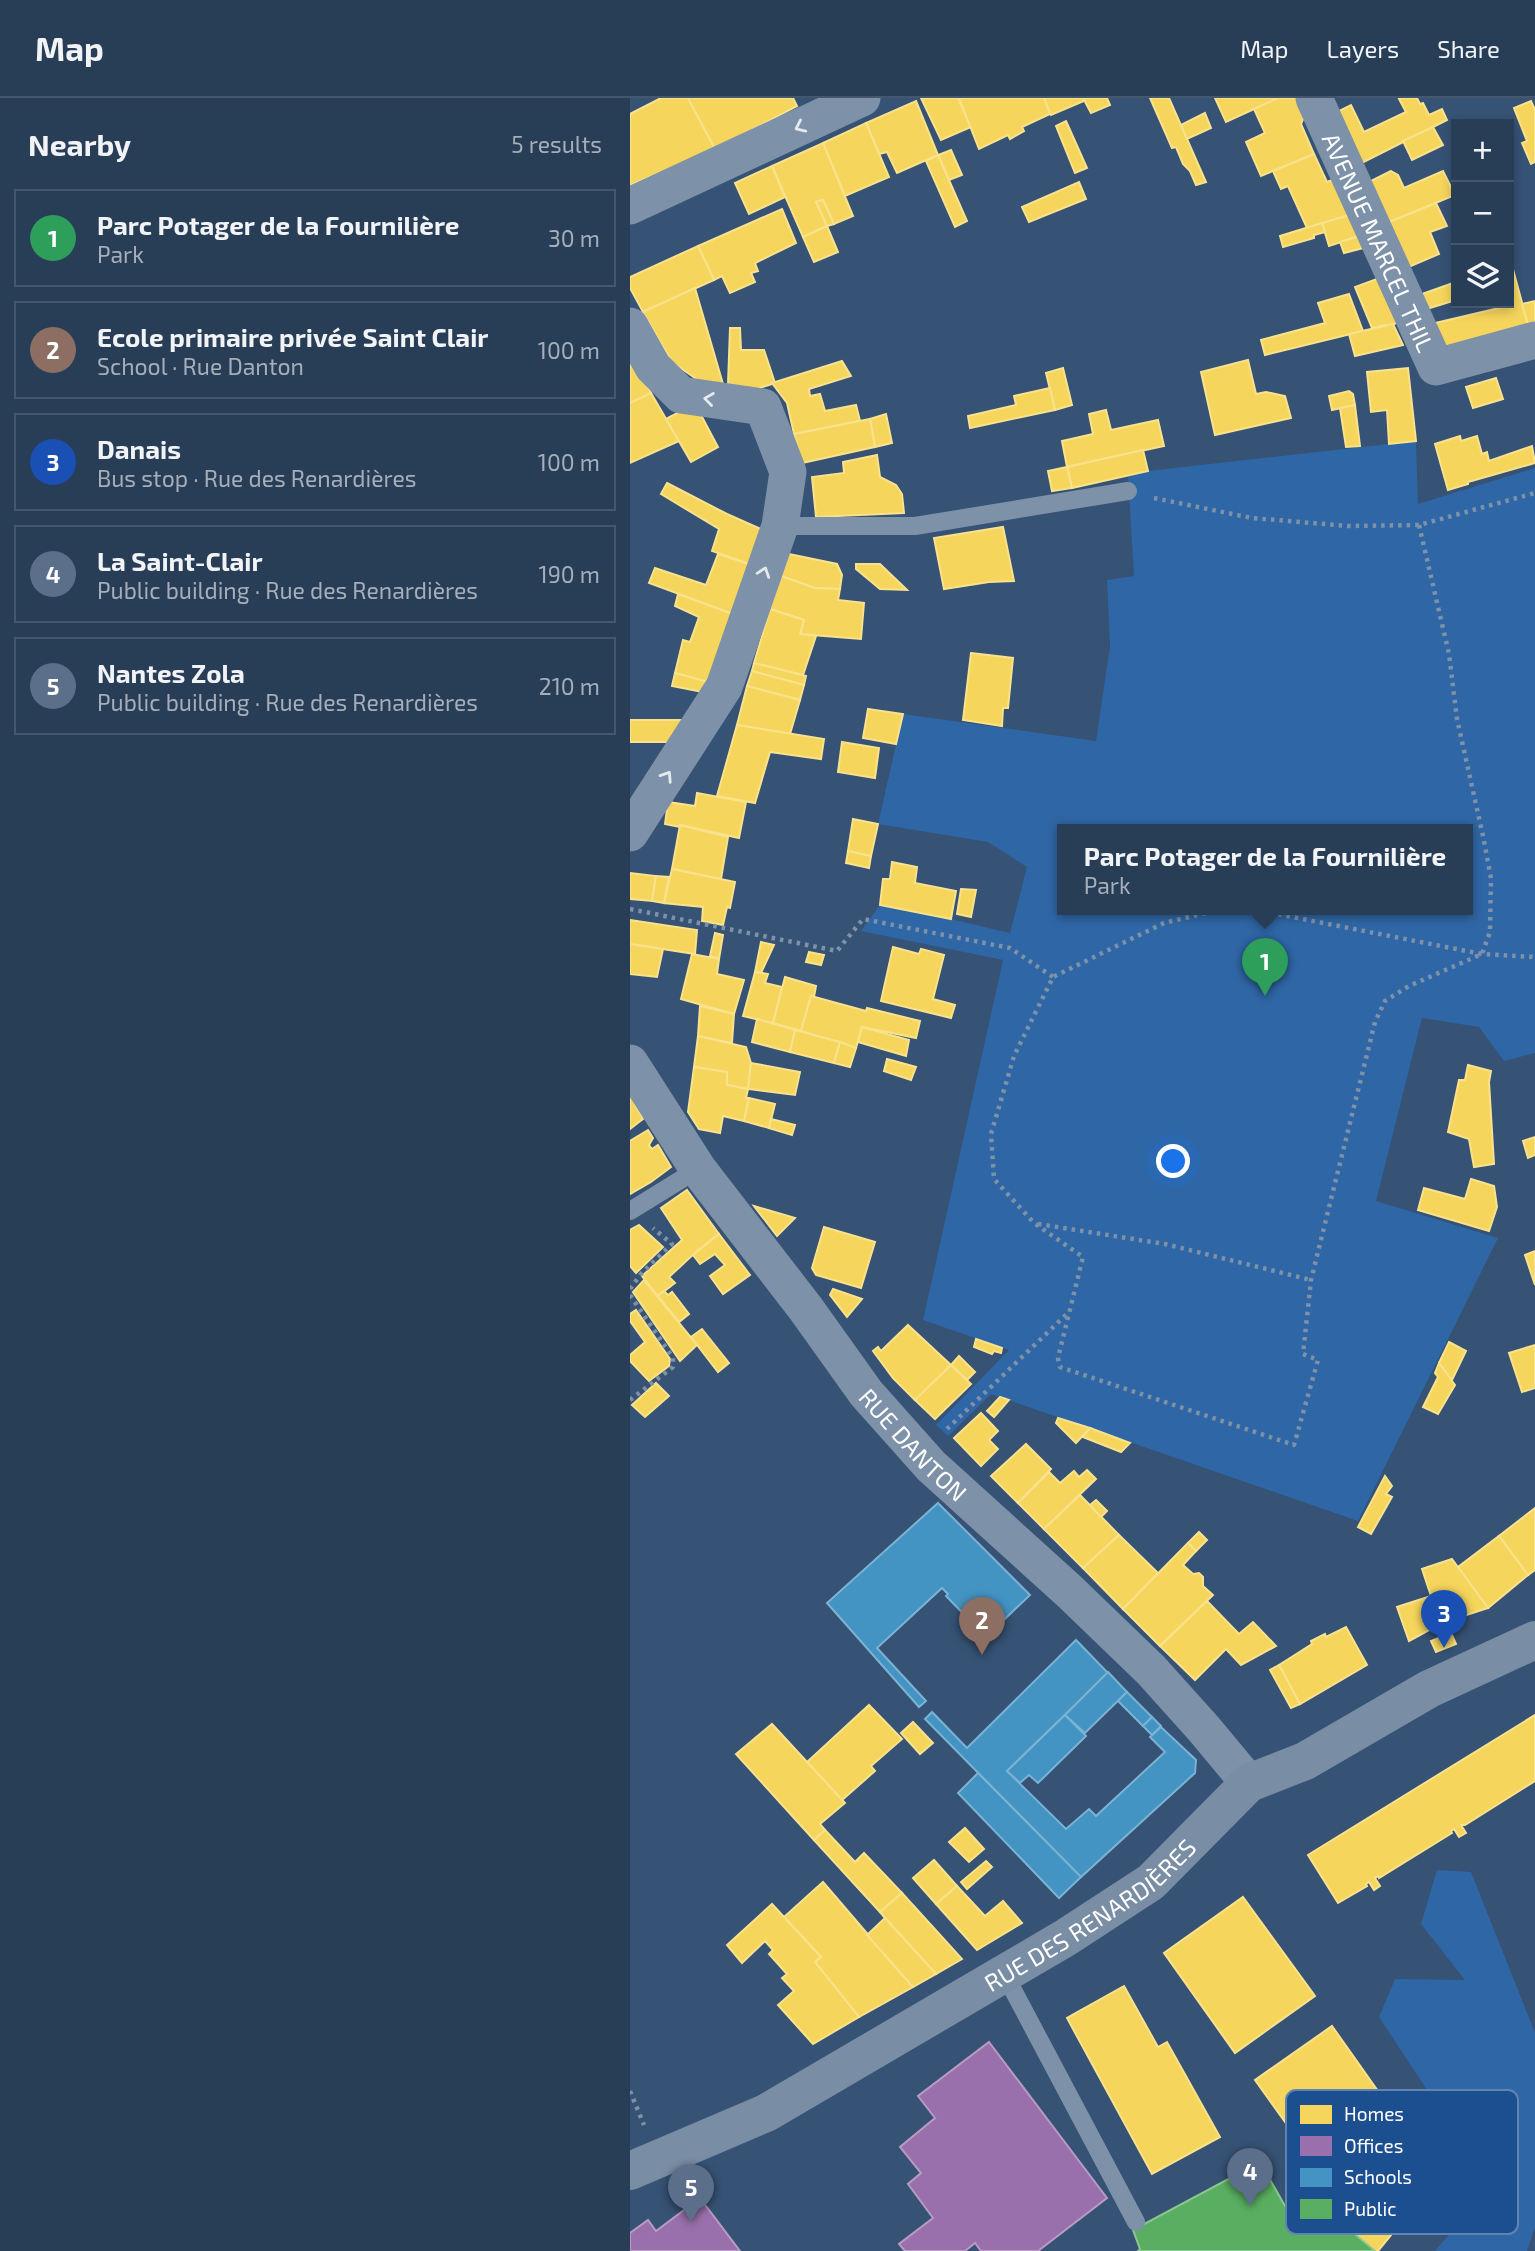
<!DOCTYPE html>
<meta charset="utf-8">
<style>
:root{--surface:#283e57;--page:#30455d;--text:#f1f3f6;--muted:#a5aeba;--line:#44576d;--accent:#8bbbb9}
body{margin:0;font-family:"Exo 2",sans-serif;background:var(--page);color:var(--text)}
.controls{position:absolute;right:21px;top:21px;display:grid;overflow:hidden;border-radius:0px;box-shadow:0 4px 10px #0003}
.controls button{width:63px;height:63px;display:grid;place-items:center;padding:0;border:0;border-bottom:2px solid var(--line);background:var(--surface);color:var(--text);font:35px sans-serif}
.you{position:absolute;left:544px;top:1064px;width:24px;height:24px;margin:-18px;border:5px solid #fff;border-radius:50%;background:#1a73e8;box-shadow:0 0 0 10px #1a73e833}
.badge{display:grid;place-items:center;width:46px;height:46px;border-radius:50%;background:var(--accent);color:#fff;font-size:23px;font-weight:700}
.pin{position:absolute;translate:-50% -58px;filter:drop-shadow(0 2px 4px #0008)}
.pin::after{content:'';position:absolute;top:37px;width:24px;height:21px;background:inherit;clip-path:polygon(0 0,100% 0,50% 100%)}
.popup{position:absolute;left:427px;top:726px;width:416px;height:91px;box-sizing:border-box;display:grid;place-content:center;border-radius:0px;background:var(--surface);filter:drop-shadow(0 2px 5px #0005);font-size:23px;white-space:nowrap;color:var(--muted)}
.popup b{font-size:26px;color:var(--text)}
.popup::after{content:'';position:absolute;left:50%;top:100%;margin-left:-14px;border:14px solid transparent;border-top-color:var(--surface)}
.list{margin:0;padding:0;list-style:none}
h2{display:flex;justify-content:space-between;align-items:center;height:91px;margin:0;padding:0 28px;font-size:30px}
h2 small{font-size:23px;font-weight:400;color:var(--muted)}
.list li{display:grid;grid-template-columns:46px 1fr auto;gap:21px;align-items:center;box-sizing:border-box;height:98px;margin:0 14px 14px;padding:0 14px;border:2px solid var(--line);border-radius:0px}
.list b{display:block;font-size:26px;white-space:nowrap}
.list p{margin:0;font-size:23px;white-space:nowrap;color:var(--muted)}
.list em{font-size:23px;font-style:normal;color:var(--muted)}
.icon{flex:none;width:38px;height:38px;fill:none;stroke:currentColor;stroke-width:2;stroke-linecap:round;stroke-linejoin:round}
.map{position:relative;flex:none;width:905px;height:2153px;overflow:hidden}
header{display:flex;align-items:center;gap:42px;box-sizing:border-box;height:98px;padding:0 35px;background:var(--surface);border-bottom:2px solid var(--line)}
header strong{font-size:33px}
nav{display:flex;gap:38px;margin-inline-start:auto;font-size:24px}
main{display:flex}
aside{flex:1;background:var(--surface)}
.map>svg:first-child{display:block}
.green{fill:#2f66a5;fill-rule:evenodd}
.homes{fill:#f6d55c;stroke:#f9e28d;stroke-width:2}
.offices{fill:#9970ab;stroke:#b89bc4;stroke-width:2}
.schools{fill:#4393c3;stroke:#7bb3d5;stroke-width:2}
.public{fill:#5aae61;stroke:#8cc690;stroke-width:2}
.lines{fill:none;stroke-linecap:round;stroke-linejoin:round}
.path{stroke:#7d92a8;stroke-width:4.5;stroke-dasharray:3.5 5;stroke-linecap:butt}
.lane{stroke:#7d92a8;stroke-width:18}
.street{stroke:#7d92a8;stroke-width:37}
.secondary{stroke:#798da4;stroke-width:38}
.oneway{stroke:#e5e9ee}
.labels{text-anchor:middle;dominant-baseline:central;stroke-width:7;stroke-linejoin:round;paint-order:stroke}
.street-label{font-size:24px;fill:#fff;stroke:#1b4f8f}
.key{fill:#1b4f8f;stroke:#5f84b1;stroke-width:2}
.key-label{font-size:19px;fill:#fff}
</style>
<header>
<strong>Map</strong>
<nav><a>Map</a><a>Layers</a><a>Share</a></nav>
</header>
<main>
<aside>
<h2>Nearby<small>5 results</small></h2>
<ul class="list">
<li><span class="badge" style="background:#2e9e5b">1</span><div><b>Parc Potager de la Fournilière</b><p>Park</p></div><em>30 m</em></li>
<li><span class="badge" style="background:#8d6e63">2</span><div><b>Ecole primaire privée Saint Clair</b><p>School · Rue Danton</p></div><em>100 m</em></li>
<li><span class="badge" style="background:#1a4fb4">3</span><div><b>Danais</b><p>Bus stop · Rue des Renardières</p></div><em>100 m</em></li>
<li><span class="badge" style="background:#5c6f8a">4</span><div><b>La Saint-Clair</b><p>Public building · Rue des Renardières</p></div><em>190 m</em></li>
<li><span class="badge" style="background:#5c6f8a">5</span><div><b>Nantes Zola</b><p>Public building · Rue des Renardières</p></div><em>210 m</em></li>
</ul>
</aside>
<div class="map">
<svg width="905" height="2153" viewBox="0 0 905 2153">
<rect width="100%" height="100%" fill="#365274"/>
<g class="green">
<path d="M786,343l2,63 117,-36v585l-31,8 -25,-34 -57,-9 -46,183 122,37 -140,283 -367,-127 -43,42 -12,-11 73,-75 -86,-30 80,-360 -142,-29 19,-26 71,14 59,14 17,-66 -39,-25 -110,-18 25,-110 193,27 14,-95 -3,-66 27,-4 -6,-99 20,-6zM432,732h406v80h-406z"/>
<path d="M807,1772l34,2 64,161v194l-8,24h-92l55,-65 -111,-169 16,-38 70,1 -44,-56z"/>
</g>
<g class="homes">
<path d="M31,0h27l27,51 -85,36v-71z"/>
<path d="M58,0h105l4,8 -82,43z"/>
<path d="M291,0h37l13,29 -30,13z"/>
<path d="M329,0h85l6,16 -28,13 2,4 -14,8 -2,-4 -29,14z"/>
<path d="M414,0h39l1,3 -33,14z"/>
<path d="M453,0h24l3,7 -19,8z"/>
<path d="M520,0h19l37,84 -10,3 -6,-14 -7,-7 -7,-17 -4,1z"/>
<path d="M585,0h61v1l-50,23z"/>
<path d="M648,0h27l-1,19 -3,7 13,30 -53,22 -15,-34 19,-9 -11,-24z"/>
<path d="M773,0h14l3,6 3,-1 6,12 13,-6 5,11 -91,46 -23,-52 18,-9 13,27 42,-20 -7,-13z"/>
<path d="M286,3l22,54 -41,18 -10,-21 -8,2 -13,-31z"/>
<path d="M901,3l4,9v52l-4,2 -9,-21 5,-2 -13,-33z"/>
<path d="M575,15l6,15 -24,11 -6,-14z"/>
<path d="M436,23l21,47 -12,5 -19,-47z"/>
<path d="M236,25l23,54 -44,19 -22,-53z"/>
<path d="M803,29l10,18 -31,15 -9,-19z"/>
<path d="M193,45l30,73 -19,8 -11,-24 -7,2 11,24 -24,11 -31,-71z"/>
<path d="M321,52l11,25 -13,5 -11,-25z"/>
<path d="M684,56l13,28 13,-5 17,36 -50,15 -19,-42 -7,3 -8,-18z"/>
<path d="M308,57l29,66 -12,6 -29,-66z"/>
<path d="M142,68l13,31 -36,17 -14,-31z"/>
<path d="M761,73l7,4 6,13 39,-17 12,24 -73,30 -17,-41z"/>
<path d="M449,84l7,17 -57,23 -7,-15z"/>
<path d="M193,102l11,24 -7,2 -11,-24z"/>
<path d="M806,105l11,23 -17,6 9,22 -35,15 -22,-44z"/>
<path d="M152,111l14,34 -41,20 3,8 -7,2 4,9 -25,11 -8,-17 -8,4 -16,-34z"/>
<path d="M727,115l9,21 -37,12 -7,-23z"/>
<path d="M692,125l3,9 -11,3v3l-31,9 -3,-11z"/>
<path d="M197,128l11,26 -24,10 -11,-25z"/>
<path d="M736,136l5,12 -27,7 -4,-11z"/>
<path d="M68,148l16,34 -71,32 -13,-24v-11z"/>
<path d="M881,164l19,70 -89,21 -14,-28 72,-17 -1,-5h11v-40z"/>
<path d="M755,178l20,44 -19,7 -1,-2 -13,3 -17,-41z"/>
<path d="M826,184v18l-36,11 2,-17z"/>
<path d="M65,190l28,96 -25,-4 -26,-18 -29,-50z"/>
<path d="M719,196l14,37 -98,24 -4,-15 64,-17 -7,-20z"/>
<path d="M905,203v29l-5,2 -8,-28z"/>
<path d="M763,226l10,21 -48,11 -6,-22z"/>
<path d="M100,230h10l1,22h23l11,33 -19,6 -28,-5z"/>
<path d="M0,257l21,38 -21,10z"/>
<path d="M618,262l8,34 10,-2 19,4 6,22 -76,17 -14,-63z"/>
<path d="M212,263l9,15 -42,13 1,7 10,-2 5,17 31,-6 4,16 -66,13 -7,-31 -15,-20z"/>
<path d="M433,270l9,37 -17,5 -9,-37z"/>
<path d="M778,270l8,73 -27,3 -2,-34 -16,2 -4,-40z"/>
<path d="M866,280l7,21 -30,9 -7,-21z"/>
<path d="M420,290l5,22 -85,18 -2,-12 48,-11 -2,-9z"/>
<path d="M719,293l4,3 2,11 -23,5 -3,-14z"/>
<path d="M21,295l28,48 -49,22v-60z"/>
<path d="M725,307l5,41 -14,1 -6,-39z"/>
<path d="M476,312l5,20 47,-10 6,26 -97,21 -5,-26 31,-7 -4,-20z"/>
<path d="M51,313l20,4 17,32 -27,15 -25,-43z"/>
<path d="M256,316l6,29 -17,4 -5,-28z"/>
<path d="M240,321l5,28 -73,16 -8,-29z"/>
<path d="M830,338l1,5 16,-5 5,18 5,-2 2,9 43,-15 3,17 -67,19v2l-20,6 -13,-46z"/>
<path d="M513,352l5,21 -76,17 -5,-21z"/>
<path d="M247,357l3,22 16,8 6,9 2,19 -88,4 -4,-40 32,-4 -1,-11z"/>
<path d="M437,369l5,21 -20,3 -4,-20z"/>
<path d="M37,385l60,31 34,15 -9,36 -40,-14 7,-22 -58,-35z"/>
<path d="M373,429l11,54 -25,1 -45,7 -10,-51z"/>
<path d="M88,456l34,11 -19,49 -84,-31 6,-15 51,17z"/>
<path d="M159,456l48,10 5,11 -2,14 -25,-1 -34,-12z"/>
<path d="M226,466h24l27,26 -27,-1 -24,-20z"/>
<path d="M151,478l34,12 25,1 -2,11 26,3 -3,36 -61,-5 4,-14 -34,-11z"/>
<path d="M48,496l55,20 -25,68 -33,-9 8,-33 7,2 9,-25 -24,-11z"/>
<path d="M140,511l34,11 -4,14 16,2 -13,39 -49,-12z"/>
<path d="M341,555l42,5 -5,50h-5l-1,18 -39,-6z"/>
<path d="M124,565l52,13 -2,9 -52,-14z"/>
<path d="M122,573l52,14 -4,15 -53,-14z"/>
<path d="M45,575l33,9 -6,10 -30,-6z"/>
<path d="M117,588l53,14 -10,34 -53,-9z"/>
<path d="M238,611l35,5 -7,30 -33,-6z"/>
<path d="M0,622h55l-15,22h-40z"/>
<path d="M107,627l87,14 -3,20 -51,-7 -15,51 -38,-7z"/>
<path d="M212,644l37,6 -4,30 -37,-6z"/>
<path d="M67,695l49,9 -7,36 -59,-13v2l-15,-3 3,-22 27,4z"/>
<path d="M223,721l25,5 -7,32 -23,-5z"/>
<path d="M50,727l48,12 -7,42 -49,-10z"/>
<path d="M218,753l23,5 -2,12 -23,-5z"/>
<path d="M262,764l25,5 -2,16 41,8 -5,28 -71,-14 3,-26h7z"/>
<path d="M42,771l63,13 -5,26 -3,-1 -4,18 -21,-4 1,-14 -39,-4z"/>
<path d="M0,775l26,3 -4,25 -22,-2z"/>
<path d="M26,778l13,1 -5,26 -12,-2z"/>
<path d="M331,791l15,1 -5,27 -14,-3z"/>
<path d="M0,822l67,10 -2,24 -65,-10z"/>
<path d="M85,835l8,2 -4,24 -9,-3z"/>
<path d="M131,844l13,3 -13,28 -6,-1z"/>
<path d="M0,846l33,5 -6,28 -27,-3z"/>
<path d="M263,849l26,7 2,-5 23,6 -11,44 22,6 -4,13 -70,-17z"/>
<path d="M179,854l15,3 -3,10 -15,-3z"/>
<path d="M62,856l27,5 -2,15 27,6 -10,34 -53,-15z"/>
<path d="M125,874l13,2 -3,9 17,4 -9,36 -30,-7z"/>
<path d="M155,879l31,9 -2,11 -3,-1 -10,35 -28,-8z"/>
<path d="M181,898l55,15 1,-3 53,13 -4,17 -54,-11 -6,21 -55,-17z"/>
<path d="M70,908l34,8 -2,29 -34,-7z"/>
<path d="M127,921l38,11 -5,22 -38,-10z"/>
<path d="M232,929l47,13 -3,16 -48,-14z"/>
<path d="M165,932l45,12 -6,21 -44,-11z"/>
<path d="M68,938l48,11 5,16 -3,26 -21,-4v-13l-33,-5z"/>
<path d="M210,944l16,6 -6,19 -16,-4z"/>
<path d="M257,961l29,8 -5,13 -27,-9z"/>
<path d="M121,965l49,9 -5,23 -47,-6z"/>
<path d="M838,967l23,6 -2,11 5,82 -20,3 -5,-28 -21,-7 11,-52h6z"/>
<path d="M64,969l33,5v13l21,4 -2,9h3l-5,23 -21,-5 -3,17 -21,-4 -11,-17z"/>
<path d="M0,997l13,24 -13,10z"/>
<path d="M119,1000l26,6 -6,24 -25,-7z"/>
<path d="M141,1021l24,6 -3,10 -23,-7z"/>
<path d="M18,1032l5,8 -4,7 3,4 6,-4 13,22 -20,15 -21,12v-53z"/>
<path d="M905,1039v18l-7,3 -5,-17z"/>
<path d="M841,1081l23,7 3,21 -8,24 -71,-21 6,-22 41,11z"/>
<path d="M57,1092l32,44 -22,17 -28,26 6,6 -17,13 -16,-20 40,-36 -21,-32z"/>
<path d="M124,1108l41,12 -18,18z"/>
<path d="M9,1127l24,22 -27,26 -6,-7v-36z"/>
<path d="M194,1129l51,15 -14,46 -45,-13 -4,-7z"/>
<path d="M89,1136l31,41 -27,19 -13,-18 15,-11 -10,-11 -15,10 -7,-9z"/>
<path d="M905,1153v34l-10,-30z"/>
<path d="M14,1182l53,65 -17,16 -47,-69z"/>
<path d="M203,1191l29,10 -15,18 -17,-22z"/>
<path d="M34,1193l4,4 4,-3 17,22 -10,8 -21,-26z"/>
<path d="M6,1212l34,49 -1,7 -20,15 -19,-20v-6l15,-13 -15,-21v-7z"/>
<path d="M278,1227l43,40 -36,35 -22,-22 -20,-27 5,-4 3,4z"/>
<path d="M72,1231l27,34 -11,9 -27,-35z"/>
<path d="M346,1241l26,9 -1,5 -7,-2 -2,3 -18,-7z"/>
<path d="M819,1244l17,9 -14,29 -13,-17z"/>
<path d="M905,1247v43l-13,4 -13,-39z"/>
<path d="M329,1258l16,16 -8,8 -16,-15z"/>
<path d="M809,1265l16,22 -17,29 -15,-7 15,-30 -3,-4z"/>
<path d="M321,1267l20,19 -36,35 -20,-19z"/>
<path d="M26,1285l13,13 -24,21 -13,-12z"/>
<path d="M370,1299l9,3 -15,17 -7,-6z"/>
<path d="M351,1315l17,18 -9,9 9,9 -17,17 -27,-28z"/>
<path d="M428,1320l32,10 -14,15 -20,-20z"/>
<path d="M460,1330l40,15 -9,9 -38,-15z"/>
<path d="M396,1346l25,25 -33,34 -27,-27z"/>
<path d="M457,1372l9,9 -52,50 -26,-26 31,-31 11,11 14,-12 5,6z"/>
<path d="M755,1378l7,10 -6,8 6,3 -21,37 -13,-7z"/>
<path d="M450,1397l39,40 -36,33 -39,-39z"/>
<path d="M466,1402l11,11 -6,6 -11,-12z"/>
<path d="M905,1410v62l-7,5 -29,-39z"/>
<path d="M569,1434l8,8 -11,11 -8,-8z"/>
<path d="M489,1437l39,38 -35,36 -40,-41z"/>
<path d="M869,1438l29,39 -40,33 -30,-41z"/>
<path d="M558,1445l8,8 -13,14 10,9 6,-1 4,4v9l10,9 -53,51 -37,-37z"/>
<path d="M822,1461l36,49 -46,15 -33,18 -12,-34 34,-11 -9,-27z"/>
<path d="M577,1503l32,33 14,-12 23,24 -35,19 -15,-16 -31,31 -35,-34z"/>
<path d="M716,1529l21,38 -67,39 -21,-39 33,-21 -1,-3 14,-7 1,3z"/>
<path d="M821,1535l5,11 -20,8 -5,-11z"/>
<path d="M649,1567l21,39 -9,4 -21,-38z"/>
<path d="M239,1607l33,34 -31,27 4,5 -33,29 -35,-38z"/>
<path d="M905,1617v66l-70,44h-4l5,8 -7,4 -5,-8 -3,2 1,2 -73,45 -1,-2 -3,2 5,8 -6,4 -5,-8 -3,2 1,2 -29,17 -30,-48z"/>
<path d="M283,1624l20,21 -13,11 -19,-21z"/>
<path d="M142,1626l73,79 -25,21 5,6 -11,10 -78,-86z"/>
<path d="M335,1730l19,21 -15,13 -20,-20z"/>
<path d="M195,1732l30,32 9,-9 38,40 -22,19 -66,-72z"/>
<path d="M304,1762l23,26 -21,18 -23,-26z"/>
<path d="M356,1763l6,6 -25,22 -6,-7z"/>
<path d="M193,1784l90,105 -54,30 -44,-55 6,-5 -37,-40z"/>
<path d="M327,1788l28,30 18,-15 19,22 -45,27 -41,-46z"/>
<path d="M272,1795l60,66 -26,15 -51,-56 -5,-6z"/>
<path d="M613,1799l72,99 -80,57 -71,-100z"/>
<path d="M142,1806l49,53 -6,5 44,55 -46,27 -35,-39 16,-14 -12,-13 5,-4 -18,-20 4,-4 -8,-9 -23,22 -15,-18z"/>
<path d="M255,1820l51,56 -23,13 -46,-52z"/>
<path d="M494,1888l34,61 9,-5 53,95 -68,37 -85,-156z"/>
<path d="M702,1928l53,75 -77,53 -53,-74z"/>
<path d="M736,2059l52,45 -40,49h-3l-52,-44z"/>
</g>
<g class="offices">
<path d="M359,1944l118,156 -69,53h-57l-6,-8 -10,8h-60l-6,-7 34,-26 -25,-34 13,-11 -21,-26 35,-29 -17,-22z"/>
<path d="M70,2100l40,53h-110v-18l18,-13 8,11z"/>
</g>
<g class="schools">
<path d="M308,1405l92,92 -44,42 -40,-41 2,-2 -6,-6 -65,60 49,53 -7,6 -92,-104z"/>
<path d="M446,1542l32,33 -101,98 59,58 23,-20 7,7 69,-64 -15,-15 11,-10 35,33 -1,13 -114,104 -156,-158 7,-7 35,36z"/>
<path d="M478,1574l19,20 -42,41 -20,-18z"/>
<path d="M497,1594l25,25 -9,9 -25,-25z"/>
<path d="M435,1617l21,21 -48,47 -9,-8 -9,8 -13,-12z"/>
<path d="M522,1619l9,9 -9,9 -9,-9z"/>
<path d="M348,1675l103,104 -22,21 -101,-105z"/>
</g>
<path class="public" d="M630,2064l25,44 20,-14 70,59h-237l2,-2 -7,-19z"/>
<g class="lines">
<g class="path">
<path d="M524,400l98,20 96,8 71,-1 116,-32"/>
<path d="M789,427l30,129 8,65 26,117 8,42 -1,54 -8,22 -73,32 -24,15 -10,21 -64,258 -8,74 15,6 -24,85 -234,-78 -2,-9 25,-101 -49,-34 -40,-44 -3,-45 23,-78 39,-79 111,-54 46,-11h57l215,42 53,3"/>
<path d="M0,811l207,42 26,-32 147,29 43,29"/>
<path d="M408,1126l127,20 146,36"/>
<path d="M0,1191l11,-15 31,-30 -19,-16"/>
<path d="M0,1197l43,63v9l-43,33"/>
<path d="M317,1331l122,-117"/>
<path d="M0,1993l14,34"/>
</g>
<g class="lane">
<path d="M150,428h135l213,-35"/>
<path d="M0,1113l68,-42"/>
<path d="M374,1875l132,249"/>
</g>
<g class="street">
<path id="s1" d="M684,0l122,269 99,-27"/>
<path d="M0,108l232,-108"/>
<path d="M0,228l23,41 28,28 82,12 25,65 -8,54 -56,161 -94,146"/>
<path id="s2" d="M0,965l68,106 108,140 60,84 65,73 138,125 82,79 53,59 45,54"/>
</g>
<path class="secondary" id="s3" d="M0,2073l136,-58 299,-175 86,-56 98,-99 56,-22 124,-72 106,-49"/>
</g>
<defs><path id="oneway-chevron" d="M-2-3.5L2.5 0L-2 3.5" fill="none" stroke-width="1.6" stroke-linecap="round" stroke-linejoin="round" transform="scale(1.75)"/></defs>
<g class="oneway">
<use href="#oneway-chevron" transform="translate(170 29) rotate(155)"/>
<use href="#oneway-chevron" transform="translate(79 301) rotate(-172)"/>
<use href="#oneway-chevron" transform="translate(134 474) rotate(-71)"/>
<use href="#oneway-chevron" transform="translate(37 678) rotate(-57)"/>
</g>
<g class="labels">
<g class="street-label">
<text stroke="none"><textPath href="#s1" startOffset="158">AVENUE MARCEL THIL</textPath></text>
<text stroke="none"><textPath href="#s2" startOffset="476">RUE DANTON</textPath></text>
<text stroke="none"><textPath href="#s3" startOffset="528">RUE DES RENARDIÈRES</textPath></text>
</g>
</g>
<rect x="656" y="1992" width="232" height="144" rx="10" class="key"/>
<rect x="670" y="2007" width="32" height="19" fill="#f6d55c"/>
<rect x="670" y="2038" width="32" height="20" fill="#9970ab"/>
<rect x="670" y="2070" width="32" height="19" fill="#4393c3"/>
<rect x="670" y="2101" width="32" height="20" fill="#5aae61"/>
<g class="key-label">
<text x="714" y="2023">Homes</text>
<text x="714" y="2055">Offices</text>
<text x="714" y="2086">Schools</text>
<text x="714" y="2118">Public</text>
</g>
</svg>
<div class="controls">
<button>+</button>
<button>−</button>
<button><svg class="icon" aria-label="layers" viewBox="0 0 24 24"><path d="M12 4l9 5-9 5-9-5zM3 14l9 5 9-5"/></svg></button>
</div>
<div class="you"></div>
<div class="pin badge" style="left:635px;top:898px;background:#2e9e5b">1</div>
<div class="popup"><b>Parc Potager de la Fournilière</b>Park</div>
<div class="pin badge" style="left:352px;top:1557px;background:#8d6e63">2</div>
<div class="pin badge" style="left:814px;top:1550px;background:#1a4fb4">3</div>
<div class="pin badge" style="left:620px;top:2108px;background:#5c6f8a">4</div>
<div class="pin badge" style="left:61px;top:2124px;background:#5c6f8a">5</div>
</div>
</main>
